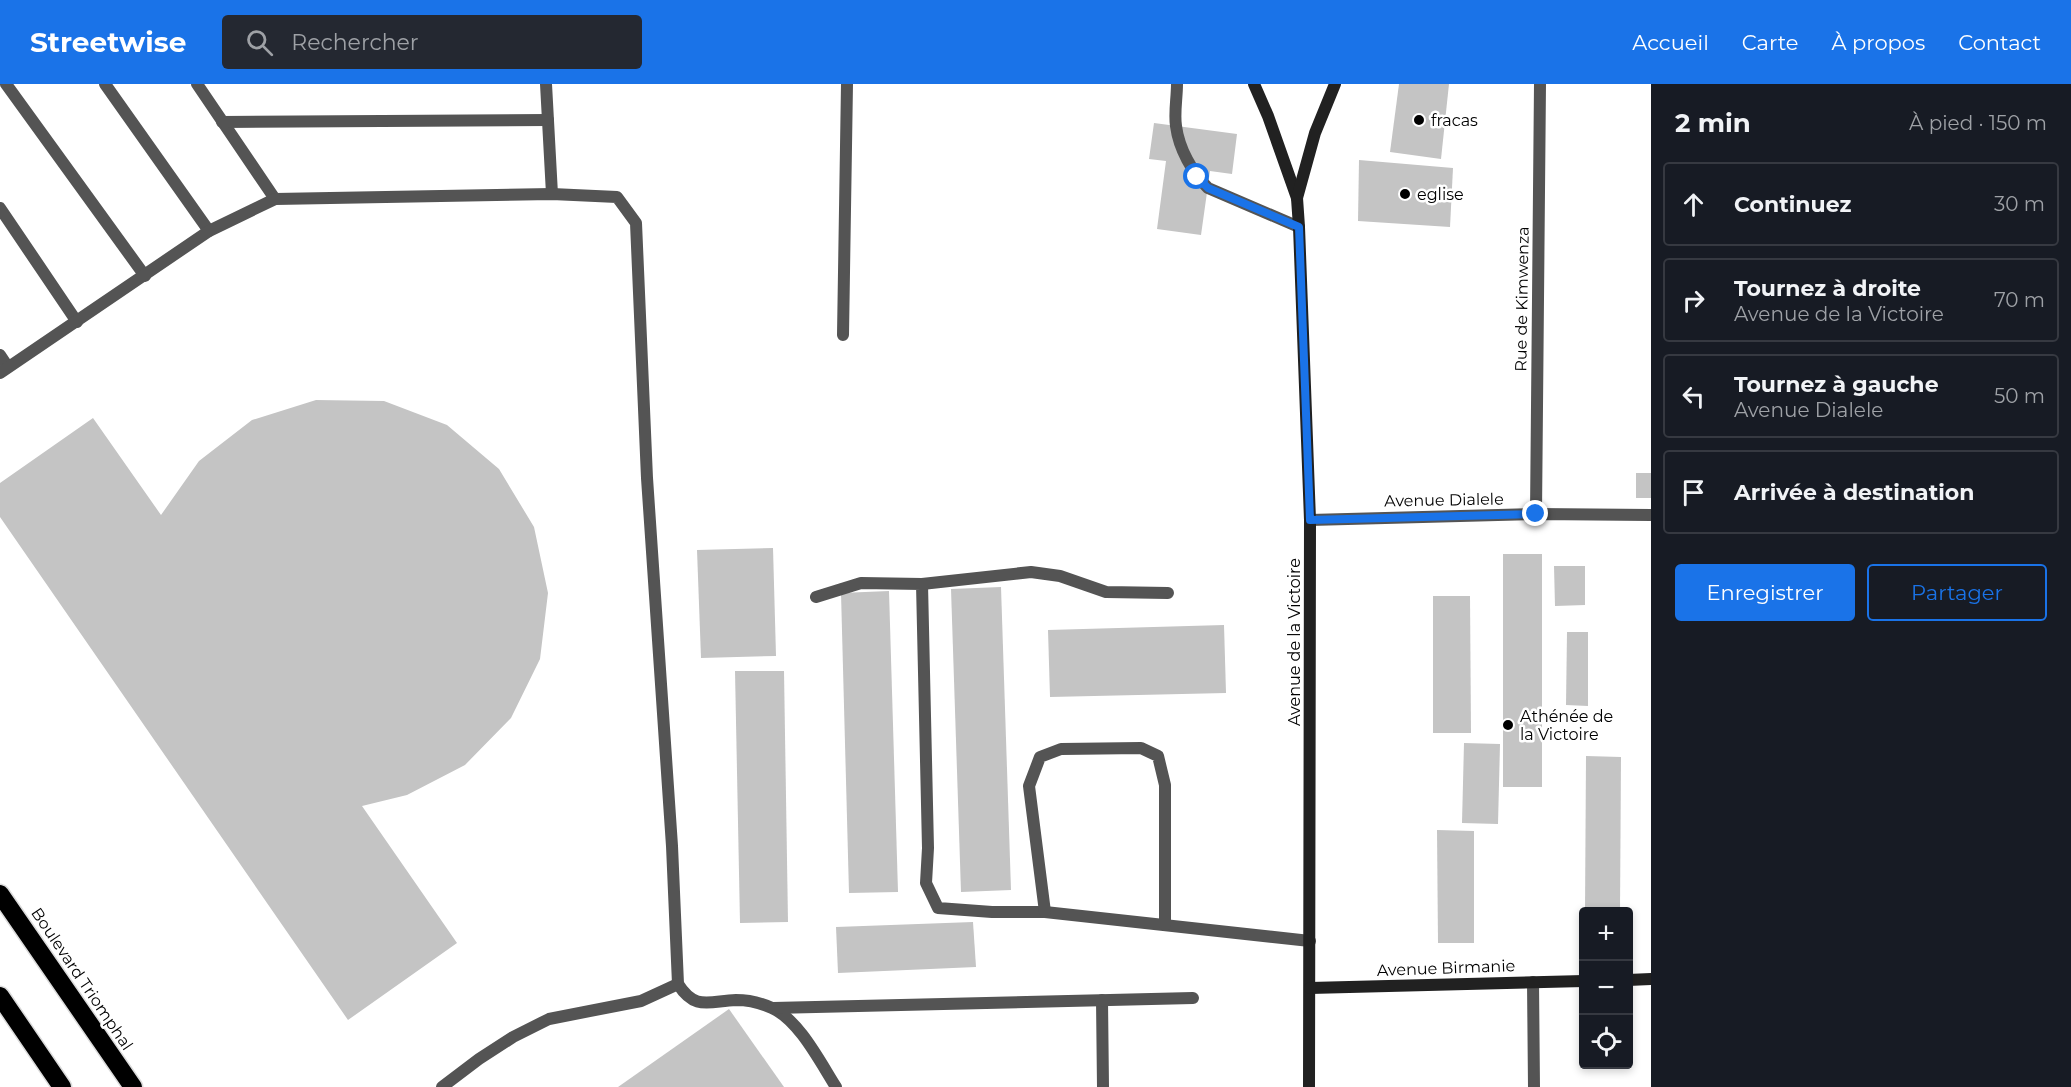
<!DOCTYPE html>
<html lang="fr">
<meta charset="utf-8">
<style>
:root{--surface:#171b24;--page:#242831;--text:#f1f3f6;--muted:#9ea1a6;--line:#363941;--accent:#1a73e8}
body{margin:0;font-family:Montserrat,sans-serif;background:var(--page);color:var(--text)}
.controls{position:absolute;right:18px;bottom:18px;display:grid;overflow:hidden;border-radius:6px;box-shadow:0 3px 9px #0003}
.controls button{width:54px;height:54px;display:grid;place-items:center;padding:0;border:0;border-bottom:2px solid var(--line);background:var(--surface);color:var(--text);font:30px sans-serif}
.stop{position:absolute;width:18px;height:18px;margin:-14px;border:4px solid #1a73e8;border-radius:50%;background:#fff}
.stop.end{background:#1a73e8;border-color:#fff;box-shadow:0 2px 6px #0008}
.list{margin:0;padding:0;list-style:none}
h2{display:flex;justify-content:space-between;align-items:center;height:78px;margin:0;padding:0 24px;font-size:26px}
h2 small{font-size:20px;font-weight:400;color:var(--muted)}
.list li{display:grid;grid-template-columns:39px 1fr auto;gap:18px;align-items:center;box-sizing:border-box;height:84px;margin:0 12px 12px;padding:0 12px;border:2px solid var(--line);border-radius:6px}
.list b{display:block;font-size:22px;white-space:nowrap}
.list p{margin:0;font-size:20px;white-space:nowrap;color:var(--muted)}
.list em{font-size:20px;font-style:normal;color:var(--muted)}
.actions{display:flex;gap:12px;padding:18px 24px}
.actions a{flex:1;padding:14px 0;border:2px solid var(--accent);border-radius:6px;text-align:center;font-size:21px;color:var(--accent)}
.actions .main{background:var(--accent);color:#fff}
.icon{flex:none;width:33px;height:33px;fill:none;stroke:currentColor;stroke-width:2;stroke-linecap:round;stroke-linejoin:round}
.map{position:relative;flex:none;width:1651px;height:1003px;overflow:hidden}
header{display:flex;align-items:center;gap:36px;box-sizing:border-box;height:84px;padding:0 30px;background:var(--accent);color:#fff}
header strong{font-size:28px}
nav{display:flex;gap:33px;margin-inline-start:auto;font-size:21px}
.search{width:420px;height:54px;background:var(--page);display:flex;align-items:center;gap:15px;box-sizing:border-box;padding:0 21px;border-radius:6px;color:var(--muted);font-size:22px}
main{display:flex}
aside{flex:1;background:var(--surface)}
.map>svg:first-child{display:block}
.building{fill:#c4c4c4}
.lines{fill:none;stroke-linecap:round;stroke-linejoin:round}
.highway-casing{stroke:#dbdbdb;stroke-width:21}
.lane{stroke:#545454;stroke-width:12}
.street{stroke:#545454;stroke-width:12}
.secondary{stroke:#212121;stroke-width:12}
.highway{stroke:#000;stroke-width:18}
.route{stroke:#1a73e8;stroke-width:8}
.poi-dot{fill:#000;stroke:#fff;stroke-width:2}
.labels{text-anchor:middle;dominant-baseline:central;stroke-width:5;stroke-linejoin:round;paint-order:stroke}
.poi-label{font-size:16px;fill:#000;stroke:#fff;text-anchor:start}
.street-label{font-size:16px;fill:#000;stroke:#fff}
</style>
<header>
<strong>Streetwise</strong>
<div class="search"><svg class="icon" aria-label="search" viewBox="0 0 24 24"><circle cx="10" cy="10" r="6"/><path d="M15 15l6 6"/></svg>Rechercher</div>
<nav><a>Accueil</a><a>Carte</a><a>À propos</a><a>Contact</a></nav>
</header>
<main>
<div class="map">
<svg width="1651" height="1003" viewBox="0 0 1651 1003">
<rect width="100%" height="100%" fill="#fff"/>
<g class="building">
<path d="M1399,0h50l-8,75 -51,-7z"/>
<path d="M1154,39l83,11 -5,40 -22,-3 -9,64 -44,-6 9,-68 -17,-2z"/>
<path d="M1359,76l94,8 -3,59 -92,-6z"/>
<path d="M316,316l68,1 63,24 52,44 35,58 14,66 -8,66 -29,59 -46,47 -58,30 -45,11 95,137 -109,77 -348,-503v-34l93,-65 68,97 38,-54 53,-41z"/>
<rect x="1636" y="389" width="15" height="25"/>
<path d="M773,464l3,108 -75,2 -4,-108z"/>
<rect x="1503" y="470" width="39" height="233"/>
<path d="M1554,482h31v39l-30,1z"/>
<path d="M1001,503l10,303 -50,2 -10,-303z"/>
<path d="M889,507l9,301 -49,1 -8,-300z"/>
<path d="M1433,512h37l1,137h-38z"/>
<path d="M1224,541l2,68 -176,4 -2,-67z"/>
<path d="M1567,548h21v74l-22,-1z"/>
<path d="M735,587h49l4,251 -48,1z"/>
<path d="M1464,659l36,1 -2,80 -36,-1z"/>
<path d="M1586,672l35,1 -1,155h-35z"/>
<path d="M1437,746l37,1v112h-36z"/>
<path d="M973,838l3,45 -138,6 -2,-46z"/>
<path d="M729,925l55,78h-166z"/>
</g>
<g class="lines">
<defs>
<g id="highway">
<path d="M0,810l133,193"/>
<path d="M0,912l62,91"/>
</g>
</defs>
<use href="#highway" class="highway-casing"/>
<g class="lane">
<path d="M6,0l139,192"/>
<path d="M105,0l104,147"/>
<path d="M197,0l78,115"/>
<path d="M546,0l6,110"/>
<path d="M1177,0c0,14 -3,29 -1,42 3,23 16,46 32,62l91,39"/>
<path d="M222,38l326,-2"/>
<path d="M0,124l77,114"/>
<path d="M843,251l4,-251"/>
<path d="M0,271l8,12"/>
<path d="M0,289l209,-142 66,-32 277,-5 65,3 19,26 11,255 25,368 6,138c17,27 31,17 58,16 12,0 25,3 36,8 27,12 48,54 64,79"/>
<path d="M922,500l109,-12 29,4 46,16 62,1"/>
<path d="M816,513l45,-14 61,1 6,264 -2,35 12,25 54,4h53l265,29"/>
<path d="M1045,828l-16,-126 11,-29 21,-8 80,-1 17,8 7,29v140"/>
<path d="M1102,916l1,87"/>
<path d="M773,924l420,-10"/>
<path d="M442,1003l37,-28 34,-22 36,-18 92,-18 37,-17"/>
</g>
<g class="street">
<path d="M1536,430l4,-430"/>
<path d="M1310,436l226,-6 115,1"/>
<path d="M1533,898l1,105"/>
</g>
<g class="secondary">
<path d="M1254,0l14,32 29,82 2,29 11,293 -1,567"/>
<path d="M1297,114l18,-65 20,-49"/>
<path d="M1628,896l23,-1"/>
<path d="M1310,904l274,-7"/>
</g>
<use href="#highway" class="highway"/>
</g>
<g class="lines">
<path class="route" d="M1197,93l11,11 91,39 11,293 226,-6"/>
</g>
<g class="poi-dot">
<circle cx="1419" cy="36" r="6"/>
<circle cx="1405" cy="110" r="6"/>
<circle cx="1508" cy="641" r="6"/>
</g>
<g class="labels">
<g class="poi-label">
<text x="1431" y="36">fracas</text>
<text x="1417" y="110">eglise</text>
<text x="1520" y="632">Athénée de<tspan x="1520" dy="18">la Victoire</tspan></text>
</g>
<g class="street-label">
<text transform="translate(1522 215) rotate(-89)">Rue de Kimwenza</text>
<text transform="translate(1444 416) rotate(-1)">Avenue Dialele</text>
<text transform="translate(1294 558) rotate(-90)">Avenue de la Victoire</text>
<text transform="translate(1446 884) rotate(-2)">Avenue Birmanie</text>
<text transform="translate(82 895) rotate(56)">Boulevard Triomphal</text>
</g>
</g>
</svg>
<div class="controls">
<button>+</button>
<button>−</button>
<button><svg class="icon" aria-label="locate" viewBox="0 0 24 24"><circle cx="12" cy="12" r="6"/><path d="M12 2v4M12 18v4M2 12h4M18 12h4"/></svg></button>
</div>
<div class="stop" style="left:1197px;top:93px"></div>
<div class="stop end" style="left:1536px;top:430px"></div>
</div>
<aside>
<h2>2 min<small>À pied · 150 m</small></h2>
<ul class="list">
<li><svg class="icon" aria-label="ahead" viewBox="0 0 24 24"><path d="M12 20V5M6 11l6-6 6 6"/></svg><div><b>Continuez</b></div><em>30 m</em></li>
<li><svg class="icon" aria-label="right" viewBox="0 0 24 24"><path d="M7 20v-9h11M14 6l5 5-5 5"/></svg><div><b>Tournez à droite</b><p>Avenue de la Victoire</p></div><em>70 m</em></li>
<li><svg class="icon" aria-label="left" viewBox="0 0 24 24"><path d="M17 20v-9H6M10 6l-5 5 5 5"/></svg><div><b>Tournez à gauche</b><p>Avenue Dialele</p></div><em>50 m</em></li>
<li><svg class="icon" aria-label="arrive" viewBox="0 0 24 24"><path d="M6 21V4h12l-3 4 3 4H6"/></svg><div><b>Arrivée à destination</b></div></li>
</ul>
<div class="actions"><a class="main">Enregistrer</a><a>Partager</a></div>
</aside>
</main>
